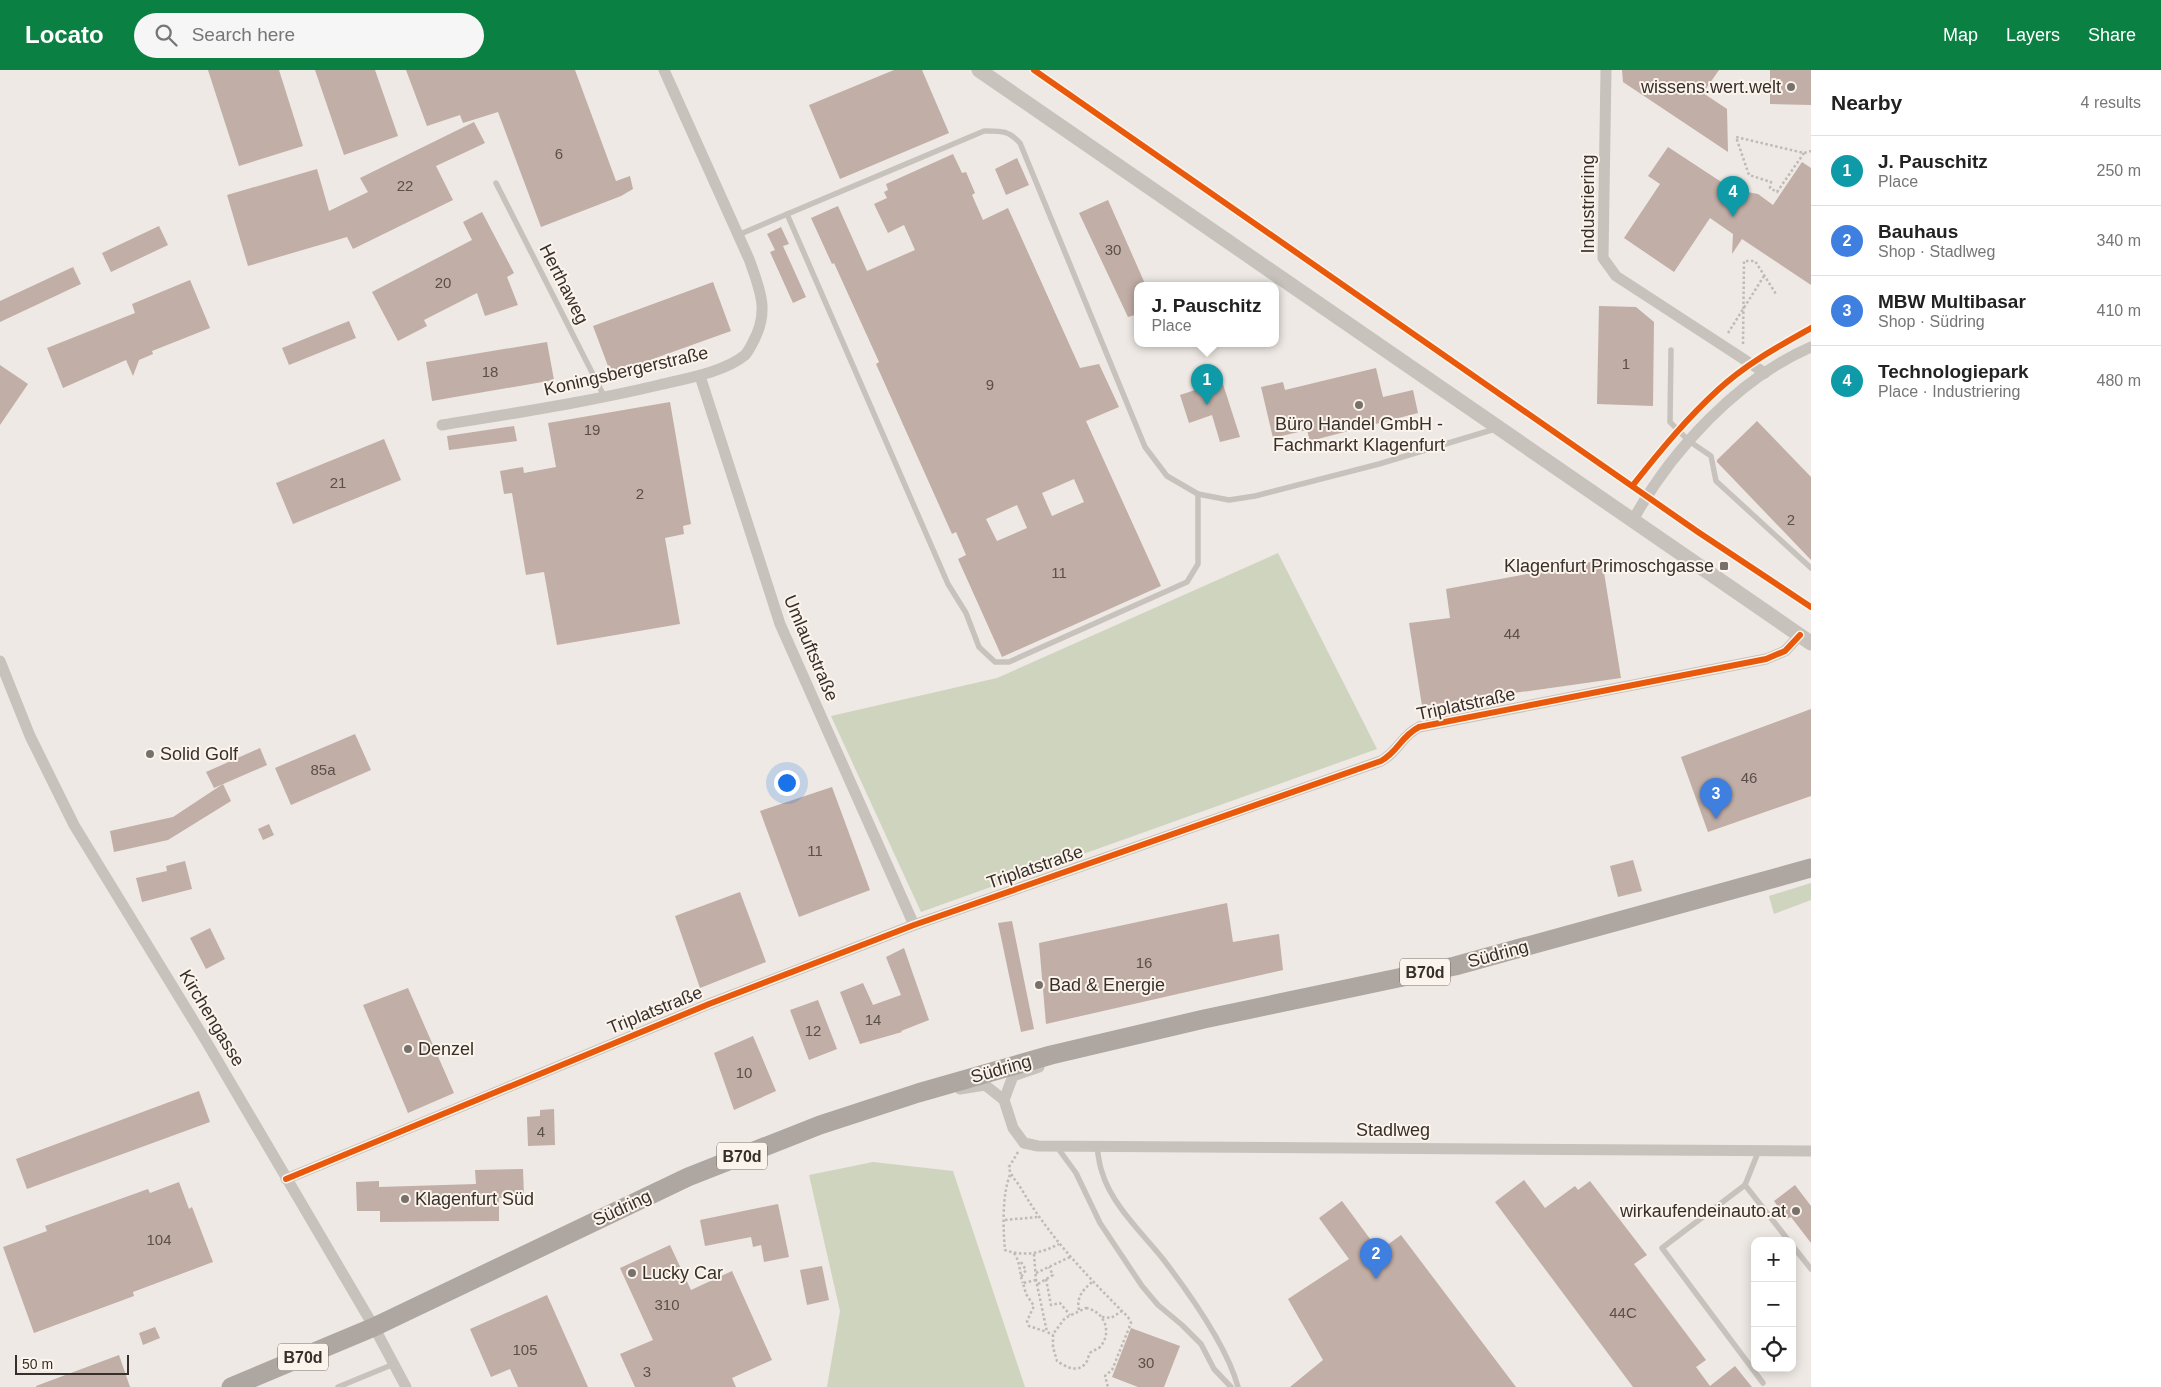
<!DOCTYPE html>
<meta charset="utf-8">
<style>
:root{--surface:#fff;--page:#f6f6f6;--text:#222;--muted:#767676;--line:#e0e0e0;--accent:#0b8043}
body{margin:0;font-family:Helvetica,sans-serif;background:var(--page);color:var(--text)}
.controls{position:absolute;right:15px;bottom:15px;display:grid;overflow:hidden;border-radius:10px;box-shadow:0 2px 12px #0003}
.controls button{width:45px;height:45px;display:grid;place-items:center;padding:0;border:0;border-bottom:1px solid var(--line);background:var(--surface);color:var(--text);font:25px sans-serif}
.scale{position:absolute;left:15px;bottom:12px;width:114px;box-sizing:border-box;padding-left:5px;border:2px solid #392f2a;border-top:0;font-size:14px;line-height:18px;white-space:nowrap;color:#392f2a;-webkit-text-stroke:4px #faf4ec;paint-order:stroke}
.you{position:absolute;left:786px;top:712px;width:18px;height:18px;margin:-12px;border:4px solid #fff;border-radius:50%;background:#1a73e8;box-shadow:0 0 0 8px #1a73e833}
.badge{display:grid;place-items:center;width:32px;height:32px;border-radius:50%;background:var(--accent);color:#fff;font-size:16px;font-weight:700}
.pin{position:absolute;translate:-50% -41px;filter:drop-shadow(0 1px 2px #0008)}
.pin::after{content:'';position:absolute;top:26px;width:18px;height:15px;background:inherit;clip-path:polygon(0 0,100% 0,50% 100%)}
.popup{position:absolute;left:1134px;top:212px;width:145px;height:65px;box-sizing:border-box;display:grid;place-content:center;border-radius:10px;background:var(--surface);filter:drop-shadow(0 1px 4px #0005);font-size:16px;white-space:nowrap;color:var(--muted)}
.popup b{font-size:19px;color:var(--text)}
.popup::after{content:'';position:absolute;left:50%;top:100%;margin-left:-10px;border:10px solid transparent;border-top-color:var(--surface)}
.list{margin:0;padding:0;list-style:none}
h2{display:flex;justify-content:space-between;align-items:center;height:65px;margin:0;padding:0 20px;font-size:21px}
h2 small{font-size:16px;font-weight:400;color:var(--muted)}
.list li{display:grid;grid-template-columns:32px 1fr auto;gap:15px;align-items:center;box-sizing:border-box;height:70px;padding:0 20px;border-top:1px solid var(--line)}
.list b{display:block;font-size:19px;white-space:nowrap}
.list p{margin:0;font-size:16px;white-space:nowrap;color:var(--muted)}
.list em{font-size:16px;font-style:normal;color:var(--muted)}
.icon{flex:none;width:28px;height:28px;fill:none;stroke:currentColor;stroke-width:2;stroke-linecap:round;stroke-linejoin:round}
.map{position:relative;flex:none;width:1811px;height:1317px;overflow:hidden}
header{display:flex;align-items:center;gap:30px;box-sizing:border-box;height:70px;padding:0 25px;background:var(--accent);color:#fff}
header strong{font-size:24px}
nav{display:flex;gap:28px;margin-inline-start:auto;font-size:18px}
.search{width:350px;height:45px;background:var(--page);display:flex;align-items:center;gap:12px;box-sizing:border-box;padding:0 18px;border-radius:28px;color:var(--muted);font-size:19px}
main{display:flex}
aside{flex:1;background:var(--surface)}
.map>svg:first-child{display:block}
.green{fill:#cfd4be}
.building{fill:#c1aea6;fill-rule:evenodd}
.lines{fill:none;stroke-linecap:round;stroke-linejoin:round}
.path{stroke:#c0bab5;stroke-width:2.5;stroke-dasharray:2.5 2.5;stroke-linecap:butt}
.service{stroke:#c8c2bc;stroke-width:5.5}
.minor{stroke:#c8c2bc;stroke-width:11}
.tertiary{stroke:#c8c2bc;stroke-width:15}
.primary{stroke:#ada6a1;stroke-width:19}
.cycleway-casing{stroke:#faf4ec;stroke-width:9}
.cycleway{stroke:#e8590c;stroke-width:6}
.poi-dot{fill:#78706b;stroke:#faf4ec;stroke-width:2}
.labels{text-anchor:middle;dominant-baseline:central;stroke-width:4;stroke-linejoin:round;paint-order:stroke}
.number-label{font-size:15px;fill:#5b4f49}
.shield{fill:#faf4ec;stroke:#736a64;stroke-width:1}
.shield-label{font-size:16px;font-weight:bold;fill:#392f2a}
.poi-label{font-size:18px;fill:#392f2a;stroke:#faf4ec;text-anchor:start}
.street-label{font-size:18px;fill:#392f2a;stroke:#faf4ec}
</style>
<header>
<strong>Locato</strong>
<div class="search"><svg class="icon" aria-label="search" viewBox="0 0 24 24"><circle cx="10" cy="10" r="6"/><path d="M15 15l6 6"/></svg>Search here</div>
<nav><a>Map</a><a>Layers</a><a>Share</a></nav>
</header>
<main>
<div class="map">
<svg width="1811" height="1317" viewBox="0 0 1811 1317">
<rect width="100%" height="100%" fill="#eee9e4"/>
<g class="green">
<path d="M1278,483l99,196 -456,163 -90,-196 166,-38z"/>
<path d="M1811,813v17l-37,14 -5,-18z"/>
<path d="M873,1092l80,9 72,216h-198l13,-76 -31,-136z"/>
</g>
<g class="building">
<path d="M208,0h71l24,76 -64,20z"/>
<path d="M315,0h60l23,66 -54,19z"/>
<path d="M406,0h169l41,111 14,-5 3,13 -12,7 -80,31 -43,-115 -35,11 -3,-8 -33,11z"/>
<path d="M894,0h28l27,63 -109,46 -31,-74z"/>
<path d="M1622,0h97l-16,23 24,16 1,43 -105,-70z"/>
<path d="M1770,0h41v35l-41,-1z"/>
<path d="M474,52l11,21 -49,23 17,34 -100,49 -6,-12 -99,29 -21,-71 90,-26 12,42 39,-19 -8,-14z"/>
<path d="M1668,77l64,42 26,5 15,11 29,-43 9,6v117l-69,-46 -10,15 1,-20 -23,-16 -36,54 -50,-34 36,-54 -12,-8z"/>
<path d="M953,84l9,19 4,-1 9,21 -3,2 11,25 25,-12 72,160 19,-4 20,43 -33,14 75,165 -159,71 -44,-98 8,-4 -10,-23 -4,2 -76,-170 3,-2 -45,-99 -2,1 -21,-46 27,-12 29,65 48,-21 -11,-25 -16,8 -14,-29 13,-6 -3,-6 4,-2 -2,-6zM1074,409l10,23 -32,14 -10,-23zM1017,435l10,23 -30,13 -11,-22z"/>
<path d="M1017,88l12,27 -23,10 -11,-26z"/>
<path d="M1108,130l38,86h-8v28l-10,3 -49,-104z"/>
<path d="M482,142l32,61 -7,4 11,28 -33,11 -8,-23 -53,27 3,6 -29,15 -26,-49 100,-52 -9,-18z"/>
<path d="M159,156l9,19 -57,27 -9,-19z"/>
<path d="M781,157l8,17 -6,2 23,51 -13,6 -23,-51 5,-2 -8,-16z"/>
<path d="M73,197l8,17 -81,38v-21z"/>
<path d="M190,210l20,48 -58,23 1,3 -14,6 -6,16 -7,-16 -63,28 -16,-40 88,-35 -3,-9z"/>
<path d="M713,212l18,49 -120,43 -18,-48z"/>
<path d="M1599,236l37,1 18,15 -1,84 -56,-2z"/>
<path d="M349,251l7,17 -67,27 -7,-17z"/>
<path d="M547,272l7,38 -122,21 -6,-39z"/>
<path d="M0,295l28,19 -28,41z"/>
<path d="M1376,298l7,29 30,-7 5,23 -108,28 -3,-11 -34,8 -12,-51 22,-5 2,8z"/>
<path d="M1222,311l18,56 -20,5 -8,-27 -23,8 -9,-28z"/>
<path d="M670,332l21,122 -8,2 1,8 -19,4 15,86 -123,21 -13,-73 -18,3 -14,-82 -8,1 -4,-23 23,-4 1,6 32,-6 -8,-44z"/>
<path d="M1757,351l54,56v83l-94,-98v-2z"/>
<path d="M514,356l3,15 -68,9 -2,-14z"/>
<path d="M384,369l17,41 -108,44 -17,-41z"/>
<path d="M1602,490l19,118 -199,28 -13,-83 41,-5 -4,-29z"/>
<path d="M1811,639v87l-103,36 -27,-75z"/>
<path d="M355,664l16,36 -80,35 -16,-37z"/>
<path d="M260,678l7,17 -53,23 -8,-16z"/>
<path d="M223,714l8,17 -63,39 -54,12 -4,-21 63,-14z"/>
<path d="M832,717l38,103 -71,27 -39,-106z"/>
<path d="M269,754l5,11 -11,5 -5,-11z"/>
<path d="M1633,790l9,31 -24,6 -8,-31z"/>
<path d="M185,791l7,28 -50,13 -6,-24 31,-7 -1,-5z"/>
<path d="M740,822l26,70 -66,26 -25,-72z"/>
<path d="M1227,833l6,39 46,-8 4,36 -237,54 -7,-81z"/>
<path d="M1012,851l22,108 -13,3 -23,-109z"/>
<path d="M210,858l15,31 -19,10 -16,-31z"/>
<path d="M904,878l25,72 -28,11 1,1 -42,12 -20,-52 23,-9 10,22 28,-10 -15,-38z"/>
<path d="M408,918l46,105 -46,20 -45,-108z"/>
<path d="M818,930l19,49 -28,11 -19,-50z"/>
<path d="M753,966l23,55 -42,19 -20,-57z"/>
<path d="M199,1021l11,31 -183,67 -11,-30z"/>
<path d="M554,1039l1,36 -27,1 -1,-29 13,-1v-6z"/>
<path d="M523,1099l1,28 -25,1v23l-119,1v-11h-23l-1,-29 23,-1v6l97,-3 -1,-14z"/>
<path d="M1524,1110l21,28 30,-22 3,4 12,-9 57,74 -13,9 72,96 -10,7 14,19 25,-20 17,21h-119l-138,-185z"/>
<path d="M179,1112l10,27 3,-2 21,55 -80,30 1,4 -100,37 -31,-86 44,-16 -2,-5 103,-37 2,4z"/>
<path d="M1795,1115l16,21v37l-20,-26 -4,2 -13,-18z"/>
<path d="M1342,1131l37,50 22,-16 115,152h-226l33,-27 -35,-61 61,-40 -30,-41z"/>
<path d="M778,1134l11,53 -25,5 -3,-17 -8,2 -2,-10 -46,9 -5,-26z"/>
<path d="M670,1175l21,45 41,-19 40,89 -40,18 4,9h-101l-15,-33 33,-14 -33,-72z"/>
<path d="M822,1196l7,34 -22,5 -7,-35z"/>
<path d="M547,1225l41,92h-70l-8,-18 -19,8 -21,-48z"/>
<path d="M155,1257l5,11 -17,7 -4,-12z"/>
<path d="M1131,1258l49,18 -16,41h-26l-26,-10z"/>
<path d="M119,1285l11,32h-94v-1z"/>
</g>
<g class="lines">
<g class="path">
<path d="M1804,83l-27,39 -7,-4 1,-6 -22,-7 -13,-38 68,16 7,-2"/>
<path d="M1728,263l36,-57"/>
<path d="M1743,274l1,-83h11l21,33"/>
<path d="M1018,1082l-9,15c1,9 8,14 13,23 28,48 67,88 106,127l3,6 -19,47 -7,6 3,11"/>
<path d="M1010,1105c-8,19 -7,54 -5,75 19,7 37,3 54,-6"/>
<path d="M1005,1150l33,-3"/>
<path d="M1014,1183c7,10 5,20 9,30"/>
<path d="M1034,1184l2,26 11,52 6,3"/>
<path d="M1021,1192l5,8 -5,7"/>
<path d="M1036,1203l34,-16"/>
<path d="M1046,1209l5,26 9,-2 10,12"/>
<path d="M1036,1210l-13,3 3,11 8,12 -7,15 2,5 18,6"/>
<path d="M1038,1214l15,-9 -4,-8"/>
<path d="M1086,1238c18,3 27,24 14,39 -3,3 -7,3 -10,6 -2,3 -2,8 -5,11 -8,9 -19,3 -28,-3l-4,-14v-13l12,-16z"/>
<path d="M1079,1240c-3,-13 4,-20 13,-28"/>
<path d="M1102,1247l9,1 11,-7"/>
</g>
<g class="service">
<path d="M496,113l109,215"/>
<path d="M787,144l161,370 18,29 13,34 16,15h14l178,-80 11,-18v-70"/>
<path d="M738,165l246,-104c17,0 24,-1 36,12l125,304 22,29 31,18 31,6 26,-4 124,-32 116,-35"/>
<path d="M1671,280l-1,72 19,19 22,15 5,25 95,87"/>
<path d="M1097,1076c1,9 2,18 5,26 9,32 41,62 61,87 26,34 64,87 75,128"/>
<path d="M1057,1077l19,26 24,50 42,63 16,19 24,20 19,19 13,25 17,18"/>
<path d="M1759,1080l-14,35 44,56"/>
<path d="M1745,1115l-83,63 101,135"/>
<path d="M1792,1175l19,24"/>
<path d="M338,1317l56,-23"/>
</g>
<g class="minor">
<path d="M1606,0l-3,188 13,18 149,97"/>
<path d="M700,306l80,248 134,301"/>
<path d="M442,355c73,-12 146,-23 217,-40 25,-6 66,-13 86,-30 3,-3 6,-9 8,-13 17,-31 7,-52 -4,-83l-85,-189"/>
<path d="M1633,450c38,-69 104,-141 178,-173"/>
<path d="M0,591l30,75 44,89 132,216 168,286 32,60"/>
<path d="M960,1019l25,-4 19,15 9,28 11,15 14,3 773,5"/>
<path d="M1004,1030l9,-24 26,-9"/>
<path d="M286,1109l423,-175 205,-79 467,-164c18,-10 19,-24 38,-34l347,-68 19,-8 15,-16"/>
</g>
<path class="tertiary" d="M979,0l832,573"/>
<path class="primary" d="M231,1317l143,-60 314,-150 132,-52 98,-32 133,-38 153,-36 251,-53 356,-98"/>
<defs>
<g id="cycleway">
<path d="M1034,0l664,462 113,75"/>
<path d="M1633,415c27,-34 54,-67 86,-96 27,-25 60,-43 92,-61"/>
<path d="M286,1109l423,-175 205,-79 467,-164c18,-10 19,-24 38,-34l347,-68 19,-8 15,-16"/>
</g>
</defs>
<use href="#cycleway" class="cycleway-casing"/>
<use href="#cycleway" class="cycleway"/>
</g>
<g class="poi-dot">
<circle cx="1791" cy="17" r="5"/>
<circle cx="1359" cy="335" r="5"/>
<rect x="1719" y="491" width="10" height="10" rx="2.5"/>
<circle cx="150" cy="684" r="5"/>
<circle cx="1039" cy="915" r="5"/>
<circle cx="408" cy="979" r="5"/>
<circle cx="405" cy="1129" r="5"/>
<circle cx="1796" cy="1141" r="5"/>
<circle cx="632" cy="1203" r="5"/>
</g>
<g class="labels">
<g class="number-label">
<text x="559" y="83">6</text>
<text x="405" y="115">22</text>
<text x="1113" y="179">30</text>
<text x="443" y="212">20</text>
<text x="1626" y="293">1</text>
<text x="490" y="301">18</text>
<text x="990" y="314">9</text>
<text x="592" y="359">19</text>
<text x="338" y="412">21</text>
<text x="640" y="423">2</text>
<text x="1791" y="449">2</text>
<text x="1059" y="502">11</text>
<text x="1512" y="563">44</text>
<text x="323" y="699">85a</text>
<text x="1749" y="707">46</text>
<text x="815" y="780">11</text>
<text x="1144" y="892">16</text>
<text x="873" y="949">14</text>
<text x="813" y="960">12</text>
<text x="744" y="1002">10</text>
<text x="541" y="1061">4</text>
<text x="159" y="1169">104</text>
<text x="667" y="1234">310</text>
<text x="1623" y="1242">44C</text>
<text x="525" y="1279">105</text>
<text x="1146" y="1292">30</text>
<text x="647" y="1301">3</text>
</g>
<g class="shield">
<rect x="1400" y="888.5" width="50" height="27" rx="4"/>
<rect x="717" y="1072.5" width="50" height="27" rx="4"/>
<rect x="278" y="1273.5" width="50" height="27" rx="4"/>
</g>
<g class="shield-label">
<text x="1425" y="902">B70d</text>
<text x="742" y="1086">B70d</text>
<text x="303" y="1287">B70d</text>
</g>
<g class="poi-label">
<text x="1781" y="17" text-anchor="end">wissens.wert.welt</text>
<text x="1359" y="354" text-anchor="middle">Büro Handel GmbH -<tspan x="1359" dy="21">Fachmarkt Klagenfurt</tspan></text>
<text x="1714" y="496" text-anchor="end">Klagenfurt Primoschgasse</text>
<text x="160" y="684">Solid Golf</text>
<text x="1049" y="915">Bad &amp; Energie</text>
<text x="418" y="979">Denzel</text>
<text x="415" y="1129">Klagenfurt Süd</text>
<text x="1786" y="1141" text-anchor="end">wirkaufendeinauto.at</text>
<text x="642" y="1203">Lucky Car</text>
</g>
<g class="street-label">
<text transform="translate(1588 134) rotate(-90)">Industriering</text>
<text transform="translate(564 214) rotate(63)">Herthaweg</text>
<text transform="translate(626 301) rotate(-13)">Koningsbergerstraße</text>
<text transform="translate(811 578) rotate(67)">Umlauftstraße</text>
<text transform="translate(1466 634) rotate(-12)">Triplatstraße</text>
<text transform="translate(1035 797) rotate(-19)">Triplatstraße</text>
<text transform="translate(1498 884) rotate(-15)">Südring</text>
<text transform="translate(655 940) rotate(-22)">Triplatstraße</text>
<text transform="translate(212 948) rotate(59)">Kirchengasse</text>
<text transform="translate(1001 999) rotate(-16)">Südring</text>
<text x="1393" y="1060">Stadlweg</text>
<text transform="translate(622 1138) rotate(-25)">Südring</text>
</g>
</g>
</svg>
<div class="controls">
<button>+</button>
<button>−</button>
<button><svg class="icon" aria-label="locate" viewBox="0 0 24 24"><circle cx="12" cy="12" r="6"/><path d="M12 2v4M12 18v4M2 12h4M18 12h4"/></svg></button>
</div>
<div class="scale">50 m</div>
<div class="you"></div>
<div class="pin badge" style="left:1207px;top:335px;background:#0f9aa8">1</div>
<div class="popup"><b>J. Pauschitz</b>Place</div>
<div class="pin badge" style="left:1376px;top:1209px;background:#3f7fe0">2</div>
<div class="pin badge" style="left:1716px;top:749px;background:#3f7fe0">3</div>
<div class="pin badge" style="left:1733px;top:147px;background:#0f9aa8">4</div>
</div>
<aside>
<h2>Nearby<small>4 results</small></h2>
<ul class="list">
<li><span class="badge" style="background:#0f9aa8">1</span><div><b>J. Pauschitz</b><p>Place</p></div><em>250 m</em></li>
<li><span class="badge" style="background:#3f7fe0">2</span><div><b>Bauhaus</b><p>Shop · Stadlweg</p></div><em>340 m</em></li>
<li><span class="badge" style="background:#3f7fe0">3</span><div><b>MBW Multibasar</b><p>Shop · Südring</p></div><em>410 m</em></li>
<li><span class="badge" style="background:#0f9aa8">4</span><div><b>Technologiepark</b><p>Place · Industriering</p></div><em>480 m</em></li>
</ul>
</aside>
</main>
